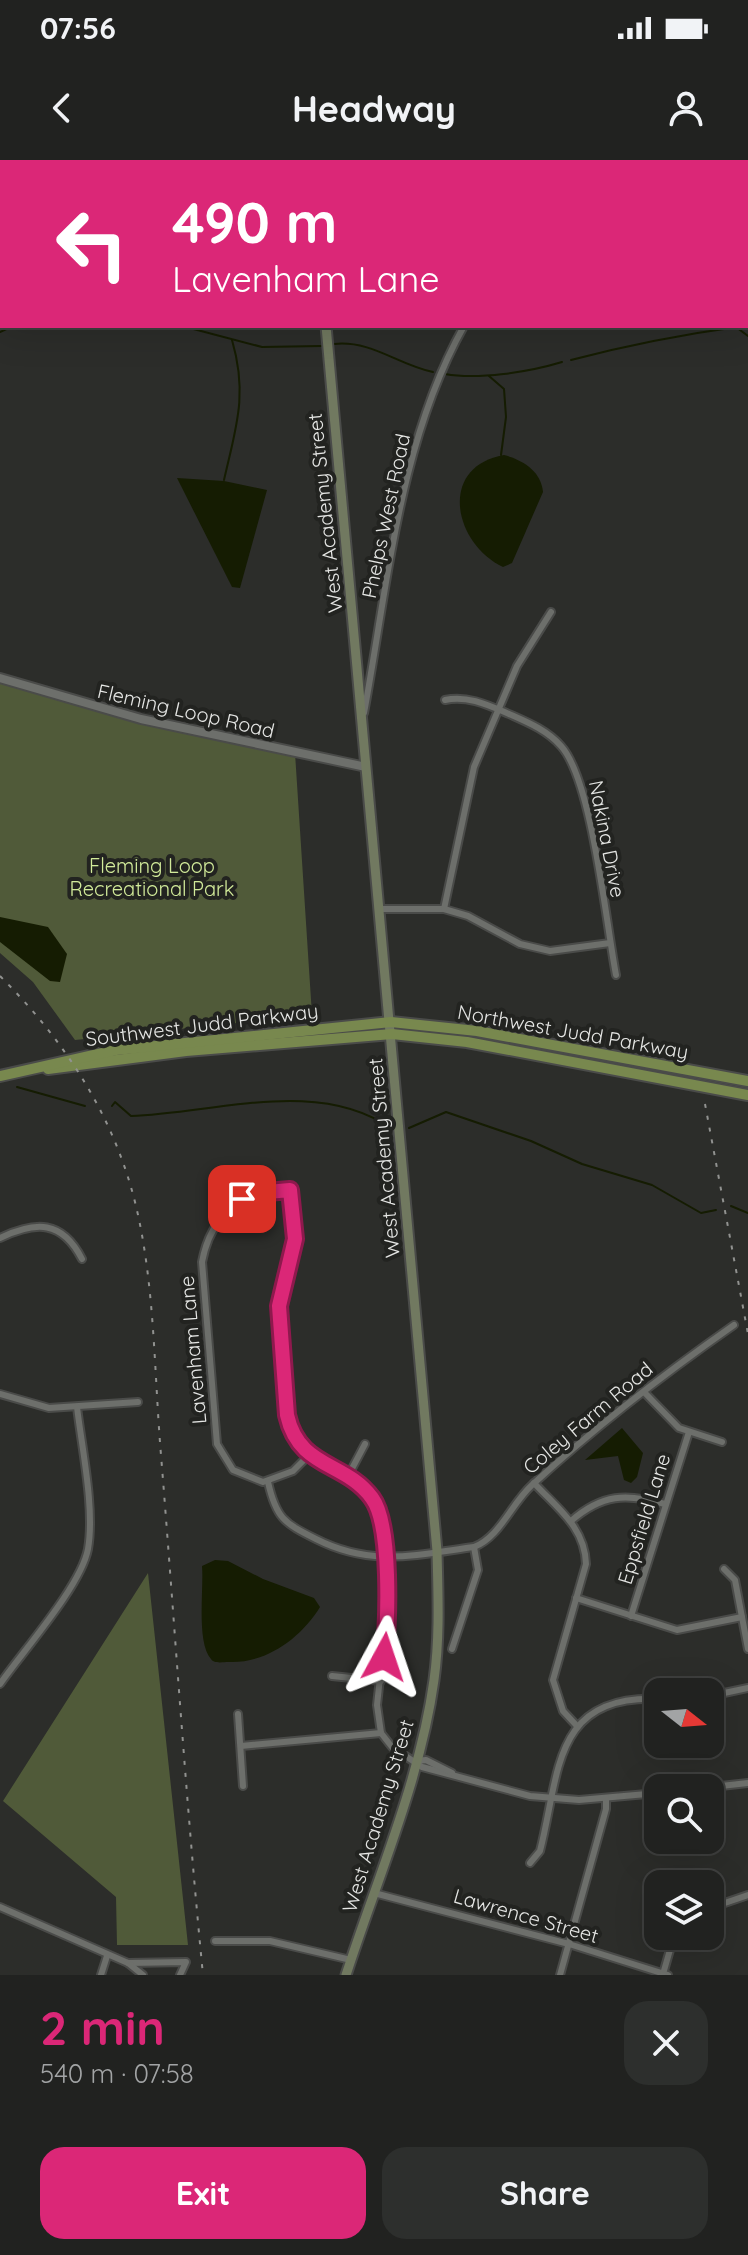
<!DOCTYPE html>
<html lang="en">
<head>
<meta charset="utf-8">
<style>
	:root { --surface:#212220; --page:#2d2f2d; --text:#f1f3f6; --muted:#a2a4a5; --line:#3e3f3e; --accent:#db2777 }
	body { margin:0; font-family:Quicksand,sans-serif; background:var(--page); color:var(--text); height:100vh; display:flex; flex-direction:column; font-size:30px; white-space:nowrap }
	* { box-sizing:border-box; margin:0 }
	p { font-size:26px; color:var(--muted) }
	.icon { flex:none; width:44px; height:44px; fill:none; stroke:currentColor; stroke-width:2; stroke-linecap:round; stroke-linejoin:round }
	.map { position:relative; height:1815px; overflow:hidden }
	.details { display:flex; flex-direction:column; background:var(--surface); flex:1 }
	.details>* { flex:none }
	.guide { position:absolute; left:0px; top:0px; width:748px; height:168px; box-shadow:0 8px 32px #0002,0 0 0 2px var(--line); background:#db2777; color:#fff; overflow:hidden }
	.needle { width:52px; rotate:107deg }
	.fabs { position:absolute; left:644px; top:1518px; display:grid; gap:16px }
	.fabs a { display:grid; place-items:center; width:80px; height:80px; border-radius:16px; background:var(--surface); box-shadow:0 8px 32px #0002,0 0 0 2px var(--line); font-size:40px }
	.pin { position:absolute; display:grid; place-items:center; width:68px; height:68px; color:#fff; margin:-34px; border-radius:16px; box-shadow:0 4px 12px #0006 }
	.me { position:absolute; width:88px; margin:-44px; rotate:5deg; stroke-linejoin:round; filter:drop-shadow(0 0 6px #0008) }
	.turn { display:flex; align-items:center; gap:28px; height:168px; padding:0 40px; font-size:36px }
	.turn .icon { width:104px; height:104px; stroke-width:2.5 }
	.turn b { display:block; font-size:56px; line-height:68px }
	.round { display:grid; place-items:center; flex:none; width:84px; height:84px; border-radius:24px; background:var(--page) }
	.summary { display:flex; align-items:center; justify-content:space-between; height:136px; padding:0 40px }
	h1 { font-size:48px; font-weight:700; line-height:60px; color:var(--accent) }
	.button { display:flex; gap:16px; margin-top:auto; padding:16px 40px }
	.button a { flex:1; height:92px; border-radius:24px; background:var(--accent); color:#fff; font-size:32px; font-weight:700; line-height:92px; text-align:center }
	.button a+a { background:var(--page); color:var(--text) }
	.status { display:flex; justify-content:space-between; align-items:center; height:56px; padding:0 40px; background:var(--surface); direction:ltr }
	.status svg { height:22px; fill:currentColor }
	header { display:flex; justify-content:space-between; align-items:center; height:104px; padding:0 40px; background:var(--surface); font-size:36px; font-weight:700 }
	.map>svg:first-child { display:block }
	.green { fill:#505a39 }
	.water { fill:#151c02 }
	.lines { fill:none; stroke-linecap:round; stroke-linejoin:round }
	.stream { stroke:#151c02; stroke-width:2 }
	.minor-casing { stroke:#4a4b49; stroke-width:10 }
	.tertiary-casing { stroke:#4a4b49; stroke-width:12 }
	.secondary-casing { stroke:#4a4b49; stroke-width:13 }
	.trunk-casing { stroke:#4a4b49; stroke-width:14 }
	.minor { stroke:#6d6f6b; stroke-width:6 }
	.tertiary { stroke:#6d6f6b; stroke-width:8 }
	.secondary { stroke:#717960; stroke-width:9 }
	.trunk { stroke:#78884e; stroke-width:10 }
	.rail { stroke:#919290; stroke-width:2; stroke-dasharray:4 8; stroke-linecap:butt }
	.route-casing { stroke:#8e194d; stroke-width:20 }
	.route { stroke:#db2777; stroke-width:14 }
	.labels { text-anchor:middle; stroke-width:8; stroke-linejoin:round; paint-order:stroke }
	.street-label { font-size:20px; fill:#e5e6e4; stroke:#222320 }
	.park-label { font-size:20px; fill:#d2eb9a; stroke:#222320 }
</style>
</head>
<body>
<div class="status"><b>07:56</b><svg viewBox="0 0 49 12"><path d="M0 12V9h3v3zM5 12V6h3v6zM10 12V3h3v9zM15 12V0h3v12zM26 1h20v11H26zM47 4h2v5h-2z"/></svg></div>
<header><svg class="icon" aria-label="back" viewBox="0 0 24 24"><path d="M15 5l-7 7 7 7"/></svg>Headway<svg class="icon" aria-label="person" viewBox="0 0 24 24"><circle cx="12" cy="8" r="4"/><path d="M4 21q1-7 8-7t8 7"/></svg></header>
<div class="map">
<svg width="748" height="1815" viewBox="0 0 748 1815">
	<rect width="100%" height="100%" fill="#2c2d2a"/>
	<g class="green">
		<path d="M 0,518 L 295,593 L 312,855 L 75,880 L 33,822 L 0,793 Z"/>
		<path d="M 510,883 L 693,917 L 695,920 L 509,886 Z"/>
		<path d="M 148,1413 L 188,1785 L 117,1785 L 116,1737 L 3,1641 Z"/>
	</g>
	<g class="water">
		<path d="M 504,295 C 523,300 541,311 543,332 L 512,403 L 503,407 C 454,384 437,307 504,295 Z"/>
		<path d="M 177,318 L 224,321 L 267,330 L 240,428 L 232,427 Z"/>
		<path d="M 0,757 L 48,767 L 67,794 L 60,822 L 50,821 L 0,782 Z"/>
		<path d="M 622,1268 L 643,1293 L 637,1317 L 631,1323 L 624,1320 L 618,1296 L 585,1300 Z"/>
		<path d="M 215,1400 L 228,1401 L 263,1419 L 314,1438 L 320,1447 C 301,1478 266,1504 228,1502 C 223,1502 214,1504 211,1499 C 196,1482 204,1429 202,1406 Z"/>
	</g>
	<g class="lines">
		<g class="stream">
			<path d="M 121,0 L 122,2"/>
			<path d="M 132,2 L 133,0"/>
			<path d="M 182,166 L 262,187 L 321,186"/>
			<path d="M 746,166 L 748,165"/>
			<path d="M 736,167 L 748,176"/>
			<path d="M 0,172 L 13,166"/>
			<path d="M 334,184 C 372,180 398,205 433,212"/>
			<path d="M 571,200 C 628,185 685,174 744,166"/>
			<path d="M 445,214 C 478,220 529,212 562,202"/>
			<path d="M 489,216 L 504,229 L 506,257 L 501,295"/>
			<path d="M 224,320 C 236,267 248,235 232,180"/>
			<path d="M 17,927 L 85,946"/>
			<path d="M 112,946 L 115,942 L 131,956 C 213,954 318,916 392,969"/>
			<path d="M 409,968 L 446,952 L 531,981 L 582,1004 L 652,1025 L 701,1053 L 716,1050"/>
			<path d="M 731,1046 L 748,1053"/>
		</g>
		<defs>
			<g id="minor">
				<path d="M 595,2 L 597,0"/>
				<path d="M 445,540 C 467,535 488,545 509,554 C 527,562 547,570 561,586 C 592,620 606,763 616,815"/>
				<path d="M 364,553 C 388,424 399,282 464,166"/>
				<path d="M 380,749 L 444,749 L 468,756 L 520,784 L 550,791 L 610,783"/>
				<path d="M 444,749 L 474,607 L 517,506 L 551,452"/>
				<path d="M 0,1078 C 36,1061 62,1060 82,1099"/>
				<path d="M 644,1232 L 679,1268 L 722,1282"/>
				<path d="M 0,1234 L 49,1248 L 138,1242"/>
				<path d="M 309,1295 L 293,1311 L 263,1322 L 233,1310 L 217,1284 L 202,1102 C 211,1054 242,1031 290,1030 L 295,1079 L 279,1146 L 287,1255 L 290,1268 L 303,1289 L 363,1329 L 379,1352 L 388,1445 L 377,1545 L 381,1573 L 392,1587 L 422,1607 L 530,1636 L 579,1640 L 658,1633"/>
				<path d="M 347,1318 L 365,1284"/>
				<path d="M 268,1322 C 276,1358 284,1363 316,1379 C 371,1407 415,1395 474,1387 C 500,1377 511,1344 532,1325 C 595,1267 664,1214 734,1165"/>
				<path d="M 534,1323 C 557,1348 585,1367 586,1404 L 553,1520 L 563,1551 L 577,1566"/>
				<path d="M 571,1361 C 602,1334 626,1333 665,1344"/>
				<path d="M 724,1409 L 735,1420 L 748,1489"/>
				<path d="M 576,1438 L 677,1470 L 742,1457"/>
				<path d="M 631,1456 L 689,1272"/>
				<path d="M 452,1489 L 478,1410 L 474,1387"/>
				<path d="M 332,1516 L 381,1521"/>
				<path d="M 0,1524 C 23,1491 81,1426 88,1389 C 95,1349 82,1289 77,1247"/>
				<path d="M 710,1536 L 748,1528"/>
				<path d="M 238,1554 L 243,1626"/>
				<path d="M 241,1586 L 381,1573"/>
				<path d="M 416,1601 L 426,1600 L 452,1613"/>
				<path d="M 703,1628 L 748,1623"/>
				<path d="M 530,1703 L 540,1691 C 560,1614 552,1535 658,1539"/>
				<path d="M 666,1719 L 670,1724"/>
				<path d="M 374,1733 L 569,1784 L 668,1815"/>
				<path d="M 0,1747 L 128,1803 L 186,1802 L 180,1815"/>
				<path d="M 710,1748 L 748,1735"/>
				<path d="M 215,1781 L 270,1781 L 351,1800"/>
				<path d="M 128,1803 L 143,1815"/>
				<path d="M 663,1814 L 674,1776"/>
				<path d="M 101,1815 L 107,1796"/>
				<path d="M 560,1815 L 606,1649 L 606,1638"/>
			</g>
			<path id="tertiary" d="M 0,518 L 141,559 L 366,607"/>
			<g id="secondary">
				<path d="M 312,0 L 312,2"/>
				<path d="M 326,166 L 437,1391 C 438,1434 440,1477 434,1520 C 420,1621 377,1719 346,1815"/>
			</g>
			<g id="trunk">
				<path d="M 48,909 L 186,891 L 392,874 L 467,882 L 748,935"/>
				<path d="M 0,916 L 116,890 L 391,862 L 477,871 L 748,921"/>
			</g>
		</defs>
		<use href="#minor" class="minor-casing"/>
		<use href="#tertiary" class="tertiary-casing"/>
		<use href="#secondary" class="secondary-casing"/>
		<use href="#trunk" class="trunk-casing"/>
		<use href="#minor" class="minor"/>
		<use href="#tertiary" class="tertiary"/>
		<use href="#secondary" class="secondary"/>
		<use href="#trunk" class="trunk"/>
		<g class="rail">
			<path d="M 0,816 C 64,880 113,954 135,1042 C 155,1123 154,1212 161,1295 C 175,1469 186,1642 203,1815"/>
			<path d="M 705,944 L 748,1174"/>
		</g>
	</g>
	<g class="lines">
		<defs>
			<path id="route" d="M 242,1039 L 256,1033 L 290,1030 L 295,1079 L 279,1146 L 287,1255 C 299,1309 345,1301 372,1338 C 392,1365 388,1463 384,1497"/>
		</defs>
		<use href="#route" class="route-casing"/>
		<use href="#route" class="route"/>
	</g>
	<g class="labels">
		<g class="street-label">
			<text transform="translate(325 353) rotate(-96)" y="7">West Academy Street</text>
			<text transform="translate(386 356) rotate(-78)" y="7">Phelps West Road</text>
			<text transform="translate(186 551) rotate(13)" y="7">Fleming Loop Road</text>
			<text transform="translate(607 679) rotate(79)" y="7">Nakina Drive</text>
			<text transform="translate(202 865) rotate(-7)" y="7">Southwest Judd Parkway</text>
			<text transform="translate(573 872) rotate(10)" y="7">Northwest Judd Parkway</text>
			<text transform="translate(384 998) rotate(-95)" y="7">West Academy Street</text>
			<text transform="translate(193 1190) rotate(-95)" y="7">Lavenham Lane</text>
			<text transform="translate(588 1258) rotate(-40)" y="7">Coley Farm Road</text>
			<text transform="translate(644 1359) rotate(-73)" y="7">Eppsfield Lane</text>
			<text transform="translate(378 1656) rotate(-73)" y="7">West Academy Street</text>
			<text transform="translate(526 1756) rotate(16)" y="7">Lawrence Street</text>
		</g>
		<g class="park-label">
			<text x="152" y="713">Fleming Loop<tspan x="152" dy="23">Recreational Park</tspan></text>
		</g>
	</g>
</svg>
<div class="fabs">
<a><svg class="needle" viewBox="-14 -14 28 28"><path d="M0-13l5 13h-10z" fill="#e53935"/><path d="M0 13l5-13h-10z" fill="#a2a4a5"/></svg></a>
<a><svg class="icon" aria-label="search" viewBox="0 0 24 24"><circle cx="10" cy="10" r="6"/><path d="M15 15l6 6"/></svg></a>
<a><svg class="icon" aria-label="layers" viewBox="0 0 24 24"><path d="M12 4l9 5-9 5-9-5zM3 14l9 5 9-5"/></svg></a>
</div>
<div class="pin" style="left:242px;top:1039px;background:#d93025"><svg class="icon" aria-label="arrive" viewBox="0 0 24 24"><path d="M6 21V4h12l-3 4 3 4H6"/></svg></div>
<svg class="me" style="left:384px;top:1497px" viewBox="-20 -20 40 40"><path d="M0-17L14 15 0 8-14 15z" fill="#db2777" stroke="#fff" stroke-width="4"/></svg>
<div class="guide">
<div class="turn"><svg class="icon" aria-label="left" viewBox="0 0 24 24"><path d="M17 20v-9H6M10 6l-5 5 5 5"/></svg><div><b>490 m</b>Lavenham Lane</div></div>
</div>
</div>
<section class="details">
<div class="summary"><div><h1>2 min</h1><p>540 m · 07:58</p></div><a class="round"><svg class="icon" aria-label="close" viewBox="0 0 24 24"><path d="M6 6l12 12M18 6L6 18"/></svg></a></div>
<div class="button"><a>Exit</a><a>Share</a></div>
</section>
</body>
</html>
